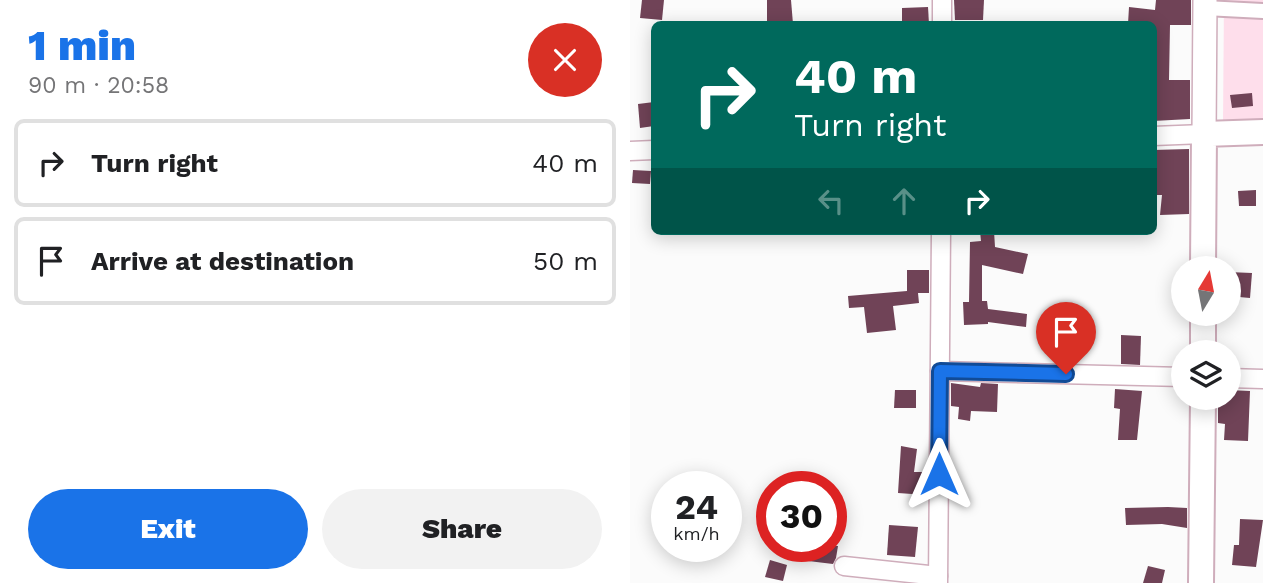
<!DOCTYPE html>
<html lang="en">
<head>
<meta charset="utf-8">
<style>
	:root { --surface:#fff; --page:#f2f2f2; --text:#202124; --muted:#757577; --line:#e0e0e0; --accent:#1a73e8 }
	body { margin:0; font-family:"Work Sans",sans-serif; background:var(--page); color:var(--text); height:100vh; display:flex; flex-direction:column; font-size:26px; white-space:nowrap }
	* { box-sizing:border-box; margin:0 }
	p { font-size:23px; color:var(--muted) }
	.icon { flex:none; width:38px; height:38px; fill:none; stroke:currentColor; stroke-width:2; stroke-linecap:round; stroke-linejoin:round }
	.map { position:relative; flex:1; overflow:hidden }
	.sheet { display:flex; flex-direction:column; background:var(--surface); width:630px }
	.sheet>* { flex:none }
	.guide { position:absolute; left:21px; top:21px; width:506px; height:214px; border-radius:10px; box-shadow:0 4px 18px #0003; background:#00695c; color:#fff; overflow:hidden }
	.needle { width:46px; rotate:10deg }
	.tools { position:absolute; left:541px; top:256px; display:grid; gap:14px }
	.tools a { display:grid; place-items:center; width:70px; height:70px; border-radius:50%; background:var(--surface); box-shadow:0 4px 18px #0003; font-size:35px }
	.speed { position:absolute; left:21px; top:471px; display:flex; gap:14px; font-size:35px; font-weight:700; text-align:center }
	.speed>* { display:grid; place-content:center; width:91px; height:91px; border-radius:50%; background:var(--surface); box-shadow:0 4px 18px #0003; line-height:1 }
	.speed small { font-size:18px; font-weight:400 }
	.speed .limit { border:10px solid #d22; background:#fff; color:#111 }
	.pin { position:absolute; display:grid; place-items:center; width:60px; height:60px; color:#fff; margin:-72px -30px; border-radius:50% 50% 50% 0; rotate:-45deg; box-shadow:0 0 7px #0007 }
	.pin .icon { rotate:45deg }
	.me { position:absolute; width:77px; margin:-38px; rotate:0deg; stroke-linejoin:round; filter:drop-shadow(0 0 5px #0008) }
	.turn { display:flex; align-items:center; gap:24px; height:147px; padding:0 28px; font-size:32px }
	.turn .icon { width:91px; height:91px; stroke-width:2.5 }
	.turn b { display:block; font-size:49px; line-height:60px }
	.lanes { display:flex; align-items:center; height:66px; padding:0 28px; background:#0003; justify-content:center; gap:35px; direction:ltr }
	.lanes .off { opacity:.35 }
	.round { display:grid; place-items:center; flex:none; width:74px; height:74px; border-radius:37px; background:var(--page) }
	.summary { display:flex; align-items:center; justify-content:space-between; height:119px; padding:0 28px }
	h1 { font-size:42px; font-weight:800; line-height:52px; color:var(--accent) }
	.primary-button { display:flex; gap:14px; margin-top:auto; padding:14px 28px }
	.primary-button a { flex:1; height:80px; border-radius:42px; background:var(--accent); color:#fff; font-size:28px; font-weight:800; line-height:80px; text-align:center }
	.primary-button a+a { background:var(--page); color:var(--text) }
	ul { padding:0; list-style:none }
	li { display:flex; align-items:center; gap:21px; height:88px; margin:0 14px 10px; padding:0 14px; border:4px solid var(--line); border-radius:10px }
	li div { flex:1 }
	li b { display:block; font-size:26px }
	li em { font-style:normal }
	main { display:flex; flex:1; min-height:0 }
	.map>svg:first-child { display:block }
	.green { fill:#fedeeb }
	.building { fill:#704357 }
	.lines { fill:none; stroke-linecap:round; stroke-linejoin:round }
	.pedestrian-casing { stroke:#cfadbb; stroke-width:18 }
	.minor-casing { stroke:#cfadbb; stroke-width:21 }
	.tertiary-casing { stroke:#cfadbb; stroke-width:26 }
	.secondary-casing { stroke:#cfadbb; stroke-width:28 }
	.pedestrian { stroke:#fff; stroke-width:14 }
	.minor { stroke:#fff; stroke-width:18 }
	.tertiary { stroke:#fff; stroke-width:23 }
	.secondary { stroke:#fff; stroke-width:24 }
	.route-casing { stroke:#114b97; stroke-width:18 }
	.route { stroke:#1a73e8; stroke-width:12 }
</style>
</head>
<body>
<main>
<section class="sheet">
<div class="summary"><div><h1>1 min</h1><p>90 m · 20:58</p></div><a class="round" style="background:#d93025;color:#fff"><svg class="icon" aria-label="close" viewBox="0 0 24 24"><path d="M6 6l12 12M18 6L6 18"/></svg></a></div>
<ul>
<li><svg class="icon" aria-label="right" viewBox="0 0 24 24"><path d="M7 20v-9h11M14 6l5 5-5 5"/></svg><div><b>Turn right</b></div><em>40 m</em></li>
<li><svg class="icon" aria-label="arrive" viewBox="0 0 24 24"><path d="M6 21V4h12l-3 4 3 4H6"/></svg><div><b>Arrive at destination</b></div><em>50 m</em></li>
</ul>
<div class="primary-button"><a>Exit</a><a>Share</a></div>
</section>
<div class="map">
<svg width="633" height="583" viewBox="0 0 633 583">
	<rect width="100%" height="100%" fill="#fbfbfb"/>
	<path class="green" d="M 594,0 L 633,0 L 633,122 L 593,123 Z"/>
	<g class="building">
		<path d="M 12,0 L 34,0 L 32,20 L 10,18 Z"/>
		<path d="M 137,0 L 161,0 L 163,24 L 137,24 Z"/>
		<path d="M 324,0 L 354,0 L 353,20 L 325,20 Z"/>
		<path d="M 526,0 L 561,0 L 561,25 L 540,25 L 539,80 L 560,80 L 560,119 L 523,121 L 523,101 L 526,100 L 523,24 L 498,24 L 499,7 L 525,10 Z"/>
		<path d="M 298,7 L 299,24 L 272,24 L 272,8 Z"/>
		<path d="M 622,93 L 623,106 L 602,108 L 600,95 Z"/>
		<path d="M 24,102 L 24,126 L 10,128 L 8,104 Z"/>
		<path d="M 559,149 L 559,214 L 530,215 L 532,195 L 523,195 L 523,150 Z"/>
		<path d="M 3,170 L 21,171 L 20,184 L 2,183 Z"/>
		<path d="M 626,190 L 626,206 L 609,206 L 608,191 Z"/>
		<path d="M 350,231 L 364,231 L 365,247 L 398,254 L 393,274 L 352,265 L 352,301 L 357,301 L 358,309 L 397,314 L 396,327 L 358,322 L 358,324 L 334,325 L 333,302 L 339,302 L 340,242 L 351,241 Z"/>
		<path d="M 277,270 L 299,270 L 299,293 L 288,293 L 289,303 L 263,306 L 266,330 L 237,333 L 234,307 L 219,308 L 218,296 L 277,291 Z"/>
		<path d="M 598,272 L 622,273 L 620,298 L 598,296 Z"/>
		<path d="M 491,335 L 511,336 L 510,365 L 491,364 Z"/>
		<path d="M 321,383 L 350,387 L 351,383 L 368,384 L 367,412 L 341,411 L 340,421 L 328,419 L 329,407 L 321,406 Z"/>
		<path d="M 485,389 L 512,391 L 507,440 L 488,440 L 490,409 L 484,408 Z"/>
		<path d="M 265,390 L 286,390 L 286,408 L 264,408 Z"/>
		<path d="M 598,390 L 620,391 L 618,441 L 594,440 L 595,424 L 588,423 L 588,397 L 598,397 Z"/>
		<path d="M 271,446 L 287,449 L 284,472 L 297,472 L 296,495 L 268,493 Z"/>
		<path d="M 538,507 L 557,508 L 557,528 L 532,524 L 496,525 L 495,508 Z"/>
		<path d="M 610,519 L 633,520 L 626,567 L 602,565 L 604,545 L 609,545 Z"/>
		<path d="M 259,525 L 288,527 L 285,557 L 257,555 Z"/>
		<path d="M 172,546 L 208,546 L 206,558 L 203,564 L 170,560 Z"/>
		<path d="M 140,560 L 157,565 L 153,581 L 135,577 Z"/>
		<path d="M 518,566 L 535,570 L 532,583 L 513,583 Z"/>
	</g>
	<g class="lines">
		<defs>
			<path id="pedestrian" d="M 575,8 L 633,11"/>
			<g id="minor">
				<path d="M 312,24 L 312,0"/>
				<path d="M 523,136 L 574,134"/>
				<path d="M 0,151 L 24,150"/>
				<path d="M 310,371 L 553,377"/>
				<path d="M 598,378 L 633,379"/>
				<path d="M 214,566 L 308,576"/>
				<path d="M 308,583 L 311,231"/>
			</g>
			<path id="tertiary" d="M 574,134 L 575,0"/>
			<g id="secondary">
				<path d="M 573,268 L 574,134 L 633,132"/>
				<path d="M 573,352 L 573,313"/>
				<path d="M 571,583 L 573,397"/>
			</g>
		</defs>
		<use href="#pedestrian" class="pedestrian-casing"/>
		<use href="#minor" class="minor-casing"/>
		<use href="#tertiary" class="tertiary-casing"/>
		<use href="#secondary" class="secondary-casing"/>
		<use href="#pedestrian" class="pedestrian"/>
		<use href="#minor" class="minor"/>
		<use href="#tertiary" class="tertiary"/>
		<use href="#secondary" class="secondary"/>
	</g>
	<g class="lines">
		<defs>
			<path id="route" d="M 309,474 L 310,371 L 436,374"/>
		</defs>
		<use href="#route" class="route-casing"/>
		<use href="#route" class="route"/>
	</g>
</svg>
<div class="tools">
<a><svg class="needle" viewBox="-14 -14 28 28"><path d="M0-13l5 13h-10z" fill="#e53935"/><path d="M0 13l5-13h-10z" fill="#757577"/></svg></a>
<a><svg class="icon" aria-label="layers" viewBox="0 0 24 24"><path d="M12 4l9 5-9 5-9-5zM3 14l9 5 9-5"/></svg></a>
</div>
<div class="speed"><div>24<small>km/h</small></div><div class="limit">30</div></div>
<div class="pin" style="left:436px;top:374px;background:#d93025"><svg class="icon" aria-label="arrive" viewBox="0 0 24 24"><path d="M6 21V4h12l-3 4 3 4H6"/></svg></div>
<svg class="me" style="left:309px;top:474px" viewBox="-20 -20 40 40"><path d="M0-17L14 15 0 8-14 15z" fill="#1a73e8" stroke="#fff" stroke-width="4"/></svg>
<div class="guide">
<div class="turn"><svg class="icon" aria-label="right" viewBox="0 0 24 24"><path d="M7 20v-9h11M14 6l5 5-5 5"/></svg><div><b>40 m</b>Turn right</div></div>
<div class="lanes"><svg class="icon off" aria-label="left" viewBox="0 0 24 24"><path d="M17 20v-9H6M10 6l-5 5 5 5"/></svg><svg class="icon off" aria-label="ahead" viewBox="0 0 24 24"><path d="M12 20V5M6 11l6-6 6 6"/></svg><svg class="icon" aria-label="right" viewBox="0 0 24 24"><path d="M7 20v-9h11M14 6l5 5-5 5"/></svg></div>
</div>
</div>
</main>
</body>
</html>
